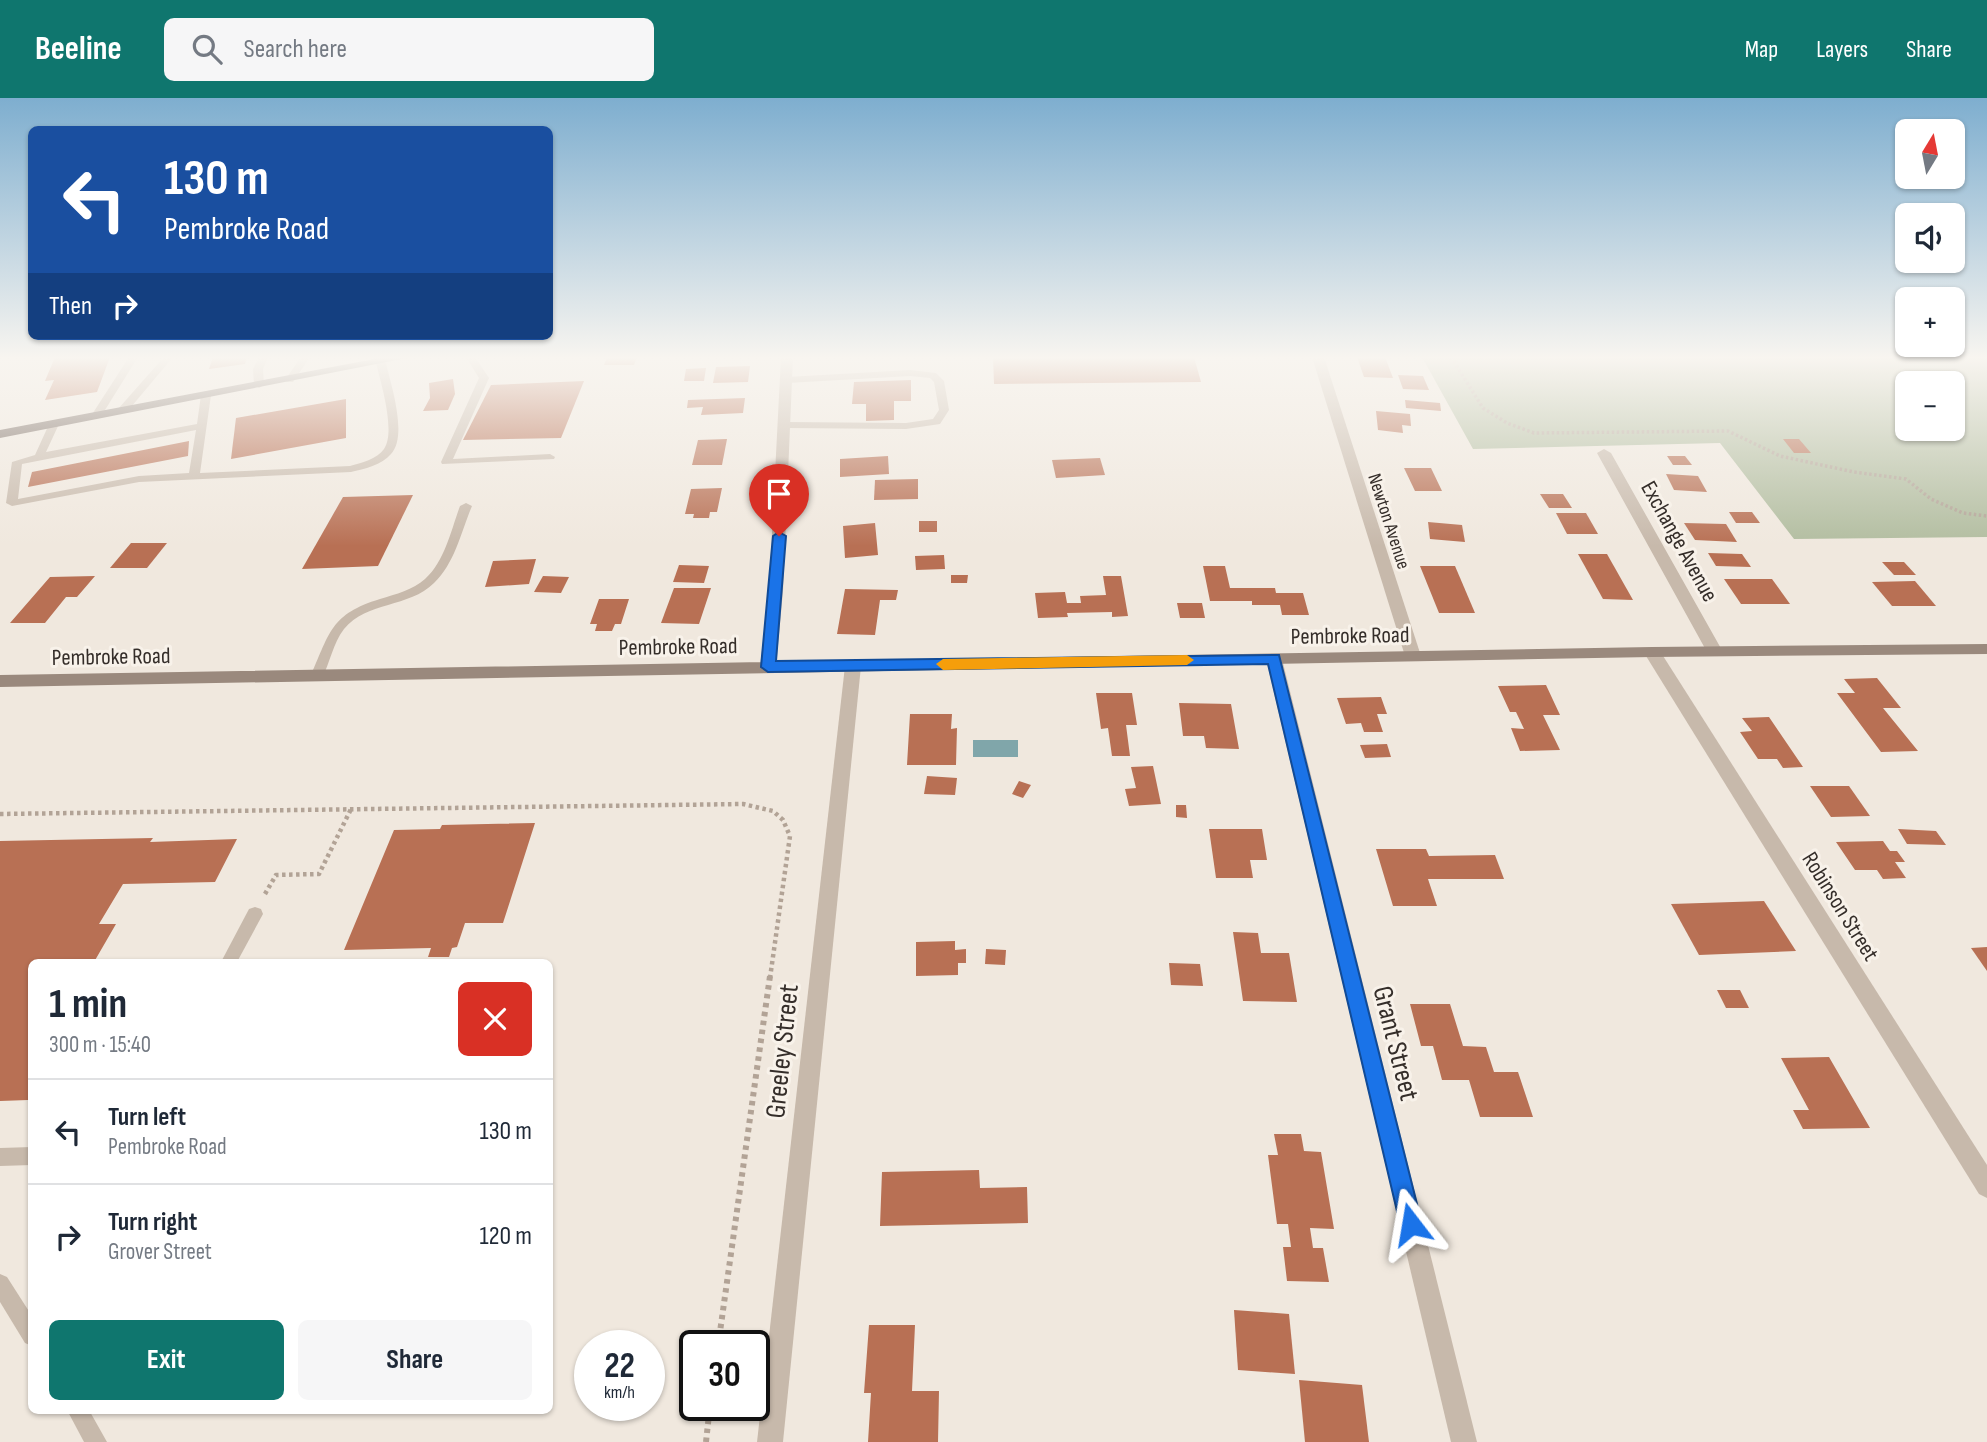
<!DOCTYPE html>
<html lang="en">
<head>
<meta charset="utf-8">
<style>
	:root { --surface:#fff; --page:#f6f6f7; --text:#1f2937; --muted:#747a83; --line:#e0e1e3; --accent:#0f766e }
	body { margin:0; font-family:"Sofia Sans Condensed",sans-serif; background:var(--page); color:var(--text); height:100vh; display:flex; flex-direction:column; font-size:26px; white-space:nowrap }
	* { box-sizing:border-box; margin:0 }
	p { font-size:23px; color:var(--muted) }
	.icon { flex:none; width:38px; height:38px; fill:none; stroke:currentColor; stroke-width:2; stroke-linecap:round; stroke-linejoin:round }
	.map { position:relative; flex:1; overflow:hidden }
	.sheet { position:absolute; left:28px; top:861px; width:525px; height:455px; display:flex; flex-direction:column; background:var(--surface); border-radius:10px; box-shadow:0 2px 5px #0004 }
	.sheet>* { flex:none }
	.banner { position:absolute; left:28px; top:28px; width:525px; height:214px; border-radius:10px; box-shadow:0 2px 5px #0004; background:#1a4fa0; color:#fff; overflow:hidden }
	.needle { width:46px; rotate:10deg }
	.buttons { position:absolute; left:1895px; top:21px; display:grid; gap:14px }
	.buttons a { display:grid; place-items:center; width:70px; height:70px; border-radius:10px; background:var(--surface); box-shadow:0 2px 5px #0004; font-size:35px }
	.speed { position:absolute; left:574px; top:1232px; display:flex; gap:14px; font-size:35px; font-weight:700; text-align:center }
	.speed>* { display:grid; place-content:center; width:91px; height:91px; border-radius:50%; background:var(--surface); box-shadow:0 2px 5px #0004; line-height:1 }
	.speed small { font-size:18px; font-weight:400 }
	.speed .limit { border:4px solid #111; border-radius:10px; background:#fff; color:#111 }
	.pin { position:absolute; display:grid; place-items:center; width:60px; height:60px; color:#fff; margin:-72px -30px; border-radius:50% 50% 50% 0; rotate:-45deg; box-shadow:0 0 7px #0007 }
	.pin .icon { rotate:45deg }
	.me { position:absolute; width:77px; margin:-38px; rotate:346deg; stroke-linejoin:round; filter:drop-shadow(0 0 5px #0008) }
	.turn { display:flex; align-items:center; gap:24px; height:147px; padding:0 21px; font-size:32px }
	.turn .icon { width:91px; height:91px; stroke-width:2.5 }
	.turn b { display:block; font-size:49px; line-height:60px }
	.then { display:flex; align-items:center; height:66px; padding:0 21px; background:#0003; gap:14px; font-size:26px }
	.round { display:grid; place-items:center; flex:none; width:74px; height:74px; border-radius:10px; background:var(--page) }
	.head { display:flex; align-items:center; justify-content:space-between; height:119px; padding:0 21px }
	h1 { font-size:42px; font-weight:700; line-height:52px }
	.action { display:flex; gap:14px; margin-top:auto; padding:14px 21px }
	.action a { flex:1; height:80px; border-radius:10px; background:var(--accent); color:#fff; font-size:28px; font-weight:700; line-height:80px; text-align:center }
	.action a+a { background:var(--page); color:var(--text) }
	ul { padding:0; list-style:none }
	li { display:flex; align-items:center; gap:21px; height:105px; padding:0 21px; border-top:2px solid var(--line) }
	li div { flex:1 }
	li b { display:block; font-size:26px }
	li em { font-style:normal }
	header { display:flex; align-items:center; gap:42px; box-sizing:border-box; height:98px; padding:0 35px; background:var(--accent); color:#fff }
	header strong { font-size:33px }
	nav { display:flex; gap:38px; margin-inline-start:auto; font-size:24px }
	.search { width:490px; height:63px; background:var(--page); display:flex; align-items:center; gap:18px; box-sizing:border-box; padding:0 24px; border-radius:10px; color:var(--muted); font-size:26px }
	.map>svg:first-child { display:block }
	.green { fill:#b2bda0; fill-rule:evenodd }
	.water { fill:#80a6aa }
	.building { fill:#b87054 }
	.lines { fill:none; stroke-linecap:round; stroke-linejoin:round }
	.path-far2 { stroke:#b2a396; stroke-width:3.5; stroke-dasharray:2.5 2.5; stroke-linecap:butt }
	.path-far1 { stroke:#b2a396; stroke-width:4.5; stroke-dasharray:3.5 3.5; stroke-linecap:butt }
	.path { stroke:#b2a396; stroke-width:6; stroke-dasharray:4.5 4.5; stroke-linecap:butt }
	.lane { fill:#c7b9ab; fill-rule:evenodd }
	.street { fill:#c7b9ab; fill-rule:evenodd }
	.secondary { fill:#9a897d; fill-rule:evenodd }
	.primary { fill:#75665d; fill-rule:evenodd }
	.route { fill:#1a73e8; stroke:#114b97; stroke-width:2 }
	.slow { fill:#f59e0b }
	.labels { text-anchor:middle; stroke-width:6; stroke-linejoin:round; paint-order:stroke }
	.far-street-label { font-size:19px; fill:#352e2a; stroke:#f8f2ea }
	.street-label { font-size:23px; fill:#352e2a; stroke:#f8f2ea }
	.near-street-label { font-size:28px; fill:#352e2a; stroke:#f8f2ea }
</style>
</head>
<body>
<header>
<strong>Beeline</strong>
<div class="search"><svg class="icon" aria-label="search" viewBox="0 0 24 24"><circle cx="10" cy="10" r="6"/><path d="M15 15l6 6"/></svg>Search here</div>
<nav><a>Map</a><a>Layers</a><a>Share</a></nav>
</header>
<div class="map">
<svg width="1987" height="1344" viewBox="0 0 1987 1344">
	<rect width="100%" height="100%" fill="#f0e8de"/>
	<path class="green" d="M 1422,259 L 1987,259 L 1987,439 L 1794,441 L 1720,345 L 1473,351 ZM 1908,285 L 1953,285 L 1953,331 L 1908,331 Z"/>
	<rect class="water" x="973" y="642" width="45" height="17"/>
	<g class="building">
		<path d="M 55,259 L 110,259 L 97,294 L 45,302 L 54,282 L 45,283 Z"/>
		<path d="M 213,259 L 247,259 L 245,266 L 209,271 Z"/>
		<path d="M 607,259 L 637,259 L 634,267 L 604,267 Z"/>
		<path d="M 993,259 L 1194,259 L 1201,284 L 994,286 Z"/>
		<path d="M 1357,259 L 1385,259 L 1393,280 L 1364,279 Z"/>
		<path d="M 750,268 L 748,284 L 713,285 L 716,269 Z"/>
		<path d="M 706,270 L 704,283 L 684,283 L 686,271 Z"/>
		<path d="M 1398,277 L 1423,278 L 1429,292 L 1403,291 Z"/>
		<path d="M 453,281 L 455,296 L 448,312 L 423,313 L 430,300 L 429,285 Z"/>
		<path d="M 911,282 L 911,303 L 894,303 L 894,322 L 866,323 L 866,306 L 852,306 L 854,284 Z"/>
		<path d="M 584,283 L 561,340 L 463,342 L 491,287 Z"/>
		<path d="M 745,300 L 743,315 L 701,317 L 703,309 L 687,310 L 688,302 Z"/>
		<path d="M 346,301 L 346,340 L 231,361 L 236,320 Z"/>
		<path d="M 1405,302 L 1440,305 L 1441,313 L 1406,310 Z"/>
		<path d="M 1376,313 L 1410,316 L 1411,328 L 1402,327 L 1403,335 L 1378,332 Z"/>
		<path d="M 727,341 L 722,367 L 692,367 L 698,342 Z"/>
		<path d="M 1783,341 L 1799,341 L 1811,355 L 1794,355 Z"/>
		<path d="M 189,343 L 188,358 L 28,389 L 32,374 Z"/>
		<path d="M 888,358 L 889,376 L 840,379 L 840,361 Z"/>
		<path d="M 1667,358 L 1685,358 L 1692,367 L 1673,367 Z"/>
		<path d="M 1100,360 L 1105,377 L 1056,380 L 1052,362 Z"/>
		<path d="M 1404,370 L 1431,370 L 1442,393 L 1415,393 Z"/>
		<path d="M 1666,376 L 1698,378 L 1707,394 L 1674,392 Z"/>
		<path d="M 918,381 L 918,401 L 874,402 L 875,382 Z"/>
		<path d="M 722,390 L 717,414 L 710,414 L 709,420 L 693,420 L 694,416 L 685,416 L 691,391 Z"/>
		<path d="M 1540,396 L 1563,396 L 1572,410 L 1549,410 Z"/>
		<path d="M 413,397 L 378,468 L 302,471 L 343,399 Z"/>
		<path d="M 1729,414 L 1752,414 L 1760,425 L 1736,425 Z"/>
		<path d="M 1556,415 L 1586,415 L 1598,436 L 1567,436 Z"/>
		<rect x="919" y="423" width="18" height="11"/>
		<path d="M 1428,424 L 1462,427 L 1465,444 L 1430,441 Z"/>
		<path d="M 875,425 L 878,457 L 845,460 L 843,428 Z"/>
		<path d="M 1684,425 L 1726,426 L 1737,444 L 1695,442 Z"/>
		<path d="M 131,445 L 167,445 L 147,470 L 110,470 Z"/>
		<path d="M 1708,455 L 1742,456 L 1751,469 L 1716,468 Z"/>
		<path d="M 1578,456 L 1607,456 L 1633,502 L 1603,501 Z"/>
		<path d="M 944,457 L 945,471 L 916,472 L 915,458 Z"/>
		<path d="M 536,461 L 529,486 L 485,489 L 493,463 Z"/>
		<path d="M 1882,464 L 1904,464 L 1916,477 L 1894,477 Z"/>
		<path d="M 679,467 L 709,468 L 704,485 L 673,484 Z"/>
		<path d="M 1203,468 L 1225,468 L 1230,490 L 1275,490 L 1276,495 L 1303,495 L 1309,517 L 1282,517 L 1280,507 L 1252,507 L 1252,503 L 1210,503 Z"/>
		<path d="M 1420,468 L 1455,468 L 1475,515 L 1439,515 Z"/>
		<path d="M 951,477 L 968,477 L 967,485 L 951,485 Z"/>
		<path d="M 95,478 L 77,499 L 66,499 L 45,525 L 10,525 L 50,479 Z"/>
		<path d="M 543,478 L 569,479 L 561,495 L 534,494 Z"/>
		<path d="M 1103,478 L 1121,478 L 1128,518 L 1112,519 L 1112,514 L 1067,515 L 1068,519 L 1038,520 L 1035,495 L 1065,494 L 1067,505 L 1081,505 L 1080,498 L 1106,497 Z"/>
		<path d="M 1724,481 L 1772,481 L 1790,506 L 1741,506 Z"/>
		<path d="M 1915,483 L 1936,508 L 1892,508 L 1872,484 Z"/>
		<path d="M 674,490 L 711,490 L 699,526 L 661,525 Z"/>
		<path d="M 845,491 L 898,492 L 896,502 L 880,502 L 875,537 L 837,536 Z"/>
		<path d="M 599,501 L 629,501 L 621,526 L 615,526 L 612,533 L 595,533 L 597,526 L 590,526 Z"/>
		<path d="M 1177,505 L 1202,505 L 1205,520 L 1180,520 Z"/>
		<path d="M 1877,580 L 1901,610 L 1883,610 L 1918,653 L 1881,654 L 1837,595 L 1855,595 L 1844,581 Z"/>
		<path d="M 1546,587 L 1560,617 L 1543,617 L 1560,652 L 1520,653 L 1511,630 L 1524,631 L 1516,614 L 1510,614 L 1498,588 Z"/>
		<path d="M 1096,595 L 1132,595 L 1137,627 L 1126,627 L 1130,658 L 1112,658 L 1108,630 L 1101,631 Z"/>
		<path d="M 1381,599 L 1387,616 L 1377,616 L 1383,634 L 1364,634 L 1361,625 L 1346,626 L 1337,600 Z"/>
		<path d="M 1179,605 L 1231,606 L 1239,651 L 1206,650 L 1204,638 L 1183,638 Z"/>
		<path d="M 910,616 L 952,616 L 951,631 L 957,630 L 956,667 L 907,667 Z"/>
		<path d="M 1769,619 L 1803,669 L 1783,670 L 1777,661 L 1758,661 L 1740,634 L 1752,633 L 1742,620 Z"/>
		<path d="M 1387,646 L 1391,659 L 1365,660 L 1360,647 Z"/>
		<path d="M 1153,668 L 1161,706 L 1129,708 L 1125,691 L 1136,690 L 1131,669 Z"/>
		<path d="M 927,678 L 957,680 L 955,697 L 924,696 Z"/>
		<path d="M 1019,683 L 1031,687 L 1023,700 L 1012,696 Z"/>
		<path d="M 1810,688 L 1849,688 L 1870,718 L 1831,719 Z"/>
		<path d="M 1176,707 L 1186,707 L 1187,720 L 1176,719 Z"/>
		<path d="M 535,725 L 503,825 L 465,825 L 457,849 L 452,850 L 449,859 L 428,859 L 431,850 L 344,852 L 394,732 L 440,731 L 442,727 Z"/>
		<path d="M 1209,731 L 1262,731 L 1267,762 L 1250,762 L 1253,780 L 1216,780 Z"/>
		<path d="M 1898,731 L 1936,733 L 1946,747 L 1907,746 Z"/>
		<path d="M 153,740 L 150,744 L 237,741 L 215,784 L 123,786 L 99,826 L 116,826 L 94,864 L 32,864 L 32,996 L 28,1002 L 0,1003 L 0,743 Z"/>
		<path d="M 1883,743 L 1890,753 L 1897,753 L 1905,764 L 1895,764 L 1906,780 L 1883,781 L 1877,772 L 1855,772 L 1836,744 Z"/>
		<path d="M 1376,751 L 1426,751 L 1429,758 L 1495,757 L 1504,781 L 1428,781 L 1437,808 L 1393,808 Z"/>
		<path d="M 1764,803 L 1796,853 L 1699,857 L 1671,806 Z"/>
		<path d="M 1233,834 L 1258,835 L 1261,855 L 1289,855 L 1297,904 L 1243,903 Z"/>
		<path d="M 955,843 L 955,852 L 966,851 L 966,865 L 958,865 L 958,877 L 916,878 L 916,844 Z"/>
		<path d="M 1987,849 L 1987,873 L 1971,850 Z"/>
		<path d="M 986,851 L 1006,852 L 1005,867 L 985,866 Z"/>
		<path d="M 1169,865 L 1200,866 L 1203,888 L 1171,887 Z"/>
		<path d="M 1717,892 L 1740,892 L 1749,910 L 1726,910 Z"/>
		<path d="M 1410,906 L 1450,906 L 1463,948 L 1486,949 L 1494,974 L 1518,974 L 1533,1019 L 1480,1019 L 1469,982 L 1442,982 L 1433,948 L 1421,948 Z"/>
		<path d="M 1829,959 L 1870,1030 L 1803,1031 L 1793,1012 L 1809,1012 L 1781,960 Z"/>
		<path d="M 1274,1036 L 1301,1036 L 1304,1053 L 1321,1054 L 1334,1131 L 1310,1130 L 1313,1150 L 1323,1150 L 1329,1184 L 1287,1183 L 1283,1149 L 1291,1149 L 1288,1126 L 1277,1126 L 1268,1057 L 1278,1057 Z"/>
		<path d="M 979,1072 L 980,1090 L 1027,1089 L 1028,1125 L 880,1128 L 882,1074 Z"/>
		<path d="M 1234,1212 L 1289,1216 L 1295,1276 L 1238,1272 Z"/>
		<path d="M 869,1227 L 915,1227 L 912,1293 L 939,1293 L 938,1344 L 868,1344 L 871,1295 L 864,1295 Z"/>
		<path d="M 1299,1282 L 1362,1287 L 1369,1344 L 1305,1344 Z"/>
	</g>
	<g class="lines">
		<path class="path-far2" d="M 1451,259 L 1483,310 L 1507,325 L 1534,335 L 1728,333 L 1780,358 L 1854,374 L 1906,381 L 1931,401 L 1963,415 L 1987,418"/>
		<g class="path-far1">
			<path d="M 0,716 L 743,706 L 773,713 L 783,722 L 790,738 L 770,880"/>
			<path d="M 265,796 L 276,777 L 319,776 L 351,711"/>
		</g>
		<g class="path">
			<path d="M 718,1248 L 770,878"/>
			<path d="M 706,1344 L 710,1307"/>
		</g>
		<g class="lane">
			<path d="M 129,259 L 138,259 L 100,320 L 92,320 L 91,318 Z"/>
			<path d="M 164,259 L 173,259 L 126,315 L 118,315 L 118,311 Z"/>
			<path d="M 259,259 L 268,259 L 263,271 L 264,287 L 259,290 L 254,287 L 253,271 Z"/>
			<path d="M 301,259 L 310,259 L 293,284 L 287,284 L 285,282 Z"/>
			<path d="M 466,259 L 475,259 L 489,280 L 453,361 L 550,356 L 555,359 L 554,361 L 442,366 L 441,364 L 479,280 Z"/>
			<path d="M 381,262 L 386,265 C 391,287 408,338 391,356 C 382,367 364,371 351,374 L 139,384 L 12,408 L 6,405 L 12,364 L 35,357 L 50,324 L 59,326 L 46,354 L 197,326 L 201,297 L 206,294 L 211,297 L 200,375 L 350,368 C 361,365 377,361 384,351 C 396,334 381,285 376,265 ZM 196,332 L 189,375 L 139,378 L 18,401 L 22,366 Z"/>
			<path d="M 910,272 L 936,275 L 944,283 L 949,312 L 940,326 L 906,331 L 786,330 L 781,327 L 786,324 L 906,325 L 933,321 L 939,312 L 934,284 L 930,280 L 910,278 L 787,285 L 782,282 L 787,279 Z"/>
			<path d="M 466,405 L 472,408 C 461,434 455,465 434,485 C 409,510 367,503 344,531 C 333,545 330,565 322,580 L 312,580 L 311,577 C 330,534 331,516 380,501 C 396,496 413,492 425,481 C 445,463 451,432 460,408 Z"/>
			<path d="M 255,809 L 261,811 L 263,816 L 237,864 L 221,864 L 249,811 Z"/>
			<path d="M 32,1049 L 32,1067 L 0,1068 L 0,1050 Z"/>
			<path d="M 0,1176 L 7,1179 L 32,1218 L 32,1248 L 25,1245 L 0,1204 Z"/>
			<path d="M 67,1312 L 89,1312 L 107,1344 L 84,1344 Z"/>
		</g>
		<g class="street">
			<path d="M 781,259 L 793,259 L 783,493 L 776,569 L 768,575 L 760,569 L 769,493 Z"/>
			<path d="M 1312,259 L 1324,259 L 1421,558 L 1419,562 L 1413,563 L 1405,558 Z"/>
			<path d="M 1604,351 L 1611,355 L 1723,554 L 1721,558 L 1709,558 L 1707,554 L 1597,355 Z"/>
			<path d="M 1652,549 L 1658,550 L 1987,1067 L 1987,1100 L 1979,1096 L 1646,558 L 1644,554 Z"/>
			<path d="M 1274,556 L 1282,561 L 1477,1344 L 1451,1344 L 1266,561 Z"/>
			<path d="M 853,562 L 861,568 L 783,1344 L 757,1344 L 845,568 Z"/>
		</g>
		<path class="secondary" d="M 1987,546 L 1987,556 L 1652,559 L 0,589 L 0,577 L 1652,549 Z"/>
		<path class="primary" d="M 385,259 L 412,259 L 0,340 L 0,332 Z"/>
	</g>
	<linearGradient id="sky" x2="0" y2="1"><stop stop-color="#7eaecf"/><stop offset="0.58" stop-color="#f8f5f0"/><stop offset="1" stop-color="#f8f5f0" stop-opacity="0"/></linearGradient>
	<rect width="1987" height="448" fill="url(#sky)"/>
	<path class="route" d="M 779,434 L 786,438 L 776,563 L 1279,557 L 1422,1126 L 1418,1134 L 1411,1137 L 1403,1134 L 1400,1126 L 1268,566 L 768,574 L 761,569 L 773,438 Z"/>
	<path class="slow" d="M 1187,557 L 1194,562 L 1187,567 L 943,572 L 936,566 L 943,561 Z"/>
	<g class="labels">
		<g class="far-street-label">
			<text transform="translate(1390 423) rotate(72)" y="7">Newton Avenue</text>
		</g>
		<g class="street-label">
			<text transform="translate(1680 443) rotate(61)" y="8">Exchange Avenue</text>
			<text transform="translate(1350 537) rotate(-1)" y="8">Pembroke Road</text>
			<text transform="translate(678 548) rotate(-1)" y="8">Pembroke Road</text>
			<text transform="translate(111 558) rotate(-1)" y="8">Pembroke Road</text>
			<text transform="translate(1841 808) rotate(58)" y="8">Robinson Street</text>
		</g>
		<g class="near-street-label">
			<text transform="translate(1397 945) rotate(76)" y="10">Grant Street</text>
			<text transform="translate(781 953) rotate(-84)" y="10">Greeley Street</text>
		</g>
	</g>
</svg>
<div class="buttons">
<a><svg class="needle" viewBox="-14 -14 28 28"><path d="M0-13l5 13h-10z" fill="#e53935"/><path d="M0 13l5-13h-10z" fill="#747a83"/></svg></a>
<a><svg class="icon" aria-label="sound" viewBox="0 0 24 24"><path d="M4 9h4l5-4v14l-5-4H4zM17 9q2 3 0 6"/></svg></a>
<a>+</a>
<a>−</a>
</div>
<div class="speed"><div>22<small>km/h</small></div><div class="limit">30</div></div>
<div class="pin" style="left:779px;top:438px;background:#d93025"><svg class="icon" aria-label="arrive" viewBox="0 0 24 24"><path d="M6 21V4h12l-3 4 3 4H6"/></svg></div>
<svg class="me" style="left:1411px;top:1126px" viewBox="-20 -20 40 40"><path d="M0-17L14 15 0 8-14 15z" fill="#1a73e8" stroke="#fff" stroke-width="4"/></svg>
<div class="banner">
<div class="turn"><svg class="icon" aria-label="left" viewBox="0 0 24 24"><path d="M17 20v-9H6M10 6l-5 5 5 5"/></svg><div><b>130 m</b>Pembroke Road</div></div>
<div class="then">Then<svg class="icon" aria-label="right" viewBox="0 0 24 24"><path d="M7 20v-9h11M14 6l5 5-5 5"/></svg></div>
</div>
<section class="sheet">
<div class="head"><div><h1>1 min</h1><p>300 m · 15:40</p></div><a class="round" style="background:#d93025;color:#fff"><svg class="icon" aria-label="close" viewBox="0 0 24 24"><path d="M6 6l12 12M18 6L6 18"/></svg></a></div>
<ul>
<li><svg class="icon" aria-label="left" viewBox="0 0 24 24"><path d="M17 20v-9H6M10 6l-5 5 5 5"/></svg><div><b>Turn left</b><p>Pembroke Road</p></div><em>130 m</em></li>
<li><svg class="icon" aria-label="right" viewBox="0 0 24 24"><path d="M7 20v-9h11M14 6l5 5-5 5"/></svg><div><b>Turn right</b><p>Grover Street</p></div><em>120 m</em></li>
</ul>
<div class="action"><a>Exit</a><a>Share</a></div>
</section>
</div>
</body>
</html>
